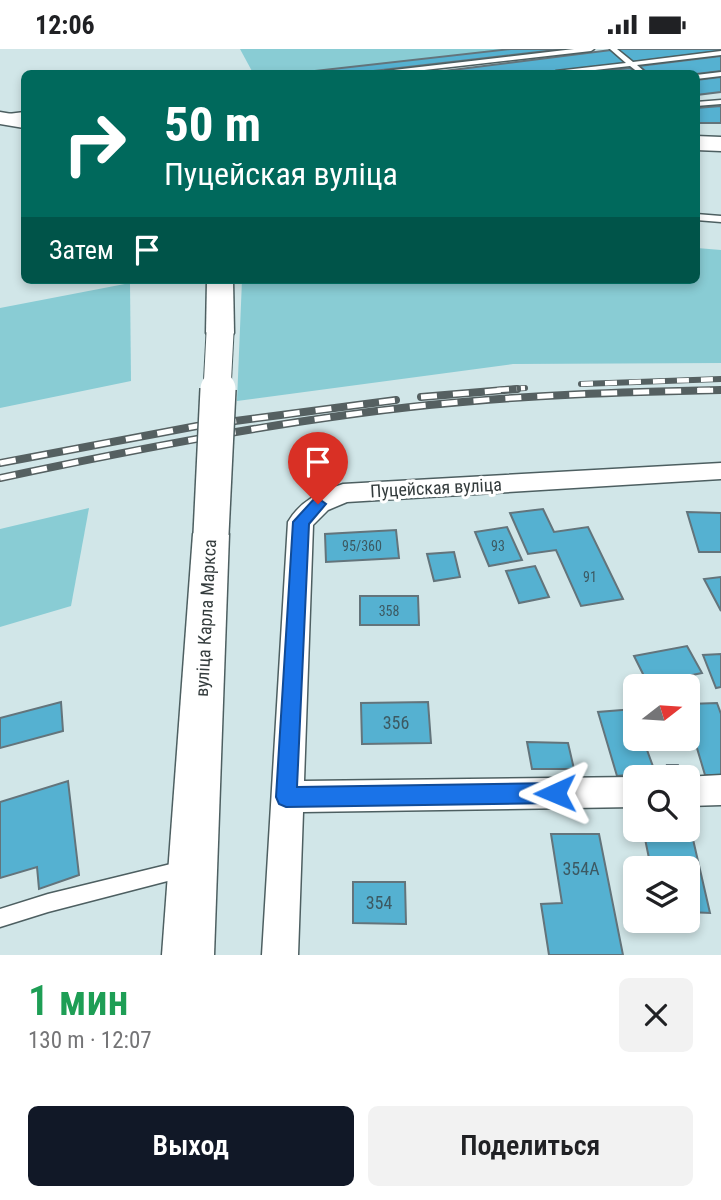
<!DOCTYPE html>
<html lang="ru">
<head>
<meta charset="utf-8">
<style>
	:root { --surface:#fff; --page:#f2f2f2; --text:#202124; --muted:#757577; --accent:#111827 }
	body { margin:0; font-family:"Roboto Condensed",sans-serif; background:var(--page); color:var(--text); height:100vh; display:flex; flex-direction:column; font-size:26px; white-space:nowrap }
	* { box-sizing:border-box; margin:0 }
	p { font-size:23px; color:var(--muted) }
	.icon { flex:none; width:38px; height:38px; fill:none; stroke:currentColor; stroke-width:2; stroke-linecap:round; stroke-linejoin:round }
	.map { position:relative; height:906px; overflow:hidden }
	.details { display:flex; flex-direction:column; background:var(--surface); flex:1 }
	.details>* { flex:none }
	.guide { position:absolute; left:21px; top:21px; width:679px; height:214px; border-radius:10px; box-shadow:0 4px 10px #0003; background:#00695c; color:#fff; overflow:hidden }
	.needle { width:46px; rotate:73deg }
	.controls { position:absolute; left:623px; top:625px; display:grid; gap:14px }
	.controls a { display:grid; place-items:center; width:77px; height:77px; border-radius:10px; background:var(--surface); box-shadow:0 4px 10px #0003; font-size:35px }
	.pin { position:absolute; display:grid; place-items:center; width:60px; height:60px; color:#fff; margin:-72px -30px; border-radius:50% 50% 50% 0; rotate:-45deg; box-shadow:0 0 7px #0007 }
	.pin .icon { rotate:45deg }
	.me { position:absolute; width:77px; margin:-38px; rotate:269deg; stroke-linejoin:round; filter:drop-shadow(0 0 5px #0008) }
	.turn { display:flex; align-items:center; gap:24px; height:147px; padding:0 28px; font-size:32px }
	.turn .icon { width:91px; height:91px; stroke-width:2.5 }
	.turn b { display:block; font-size:49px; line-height:60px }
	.then { display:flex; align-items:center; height:66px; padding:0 28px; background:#0003; gap:14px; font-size:26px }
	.round { display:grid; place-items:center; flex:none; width:74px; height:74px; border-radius:10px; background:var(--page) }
	.head { display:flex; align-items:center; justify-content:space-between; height:119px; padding:0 28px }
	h1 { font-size:42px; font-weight:600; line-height:52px; color:#1e9e55 }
	.button { display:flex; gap:14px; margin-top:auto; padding:14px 28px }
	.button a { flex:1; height:80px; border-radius:10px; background:var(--accent); color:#fff; font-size:28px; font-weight:600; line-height:80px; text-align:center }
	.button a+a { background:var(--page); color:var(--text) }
	.status { display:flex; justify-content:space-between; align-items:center; height:49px; padding:0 35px; background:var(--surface); direction:ltr }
	.status svg { height:19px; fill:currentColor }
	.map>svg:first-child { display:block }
	.green { fill:#89ccd4 }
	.building { fill:#55b1d1; stroke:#63747b; stroke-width:2 }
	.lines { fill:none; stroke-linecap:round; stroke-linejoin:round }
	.lane-casing { stroke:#4d5f61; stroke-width:3 }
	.street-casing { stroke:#4d5f61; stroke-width:3 }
	.secondary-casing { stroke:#4d5f61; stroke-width:3 }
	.lane { fill:#fff; fill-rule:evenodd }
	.street { fill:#fff; fill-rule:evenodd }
	.secondary { fill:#fff; fill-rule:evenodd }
	.rail-far1-casing { stroke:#556061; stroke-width:6 }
	.rail-casing { stroke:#556061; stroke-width:8 }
	.rail-far1 { stroke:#fff; stroke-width:4.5; stroke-dasharray:12; stroke-linecap:butt }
	.rail { stroke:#fff; stroke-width:5; stroke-dasharray:16; stroke-linecap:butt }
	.secondary-bridge-far1-casing { stroke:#4d5f61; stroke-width:29; stroke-linecap:butt }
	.secondary-bridge-casing { stroke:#4d5f61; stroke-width:38; stroke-linecap:butt }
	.secondary-bridge-far1 { stroke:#fff; stroke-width:27 }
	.secondary-bridge { stroke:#fff; stroke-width:35 }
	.route { fill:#1a73e8; stroke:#114b97; stroke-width:2 }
	.labels { text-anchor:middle; stroke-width:6; stroke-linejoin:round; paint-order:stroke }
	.number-label { font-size:14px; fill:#3c5962 }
	.street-label { font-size:18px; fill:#343c3d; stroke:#fff }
	.near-number-label { font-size:18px; fill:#3c5962 }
</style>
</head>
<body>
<div class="status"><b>12:06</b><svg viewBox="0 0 49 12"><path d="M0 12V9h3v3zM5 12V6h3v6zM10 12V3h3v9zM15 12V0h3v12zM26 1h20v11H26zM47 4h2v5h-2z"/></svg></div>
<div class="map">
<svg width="721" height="906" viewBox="0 0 721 906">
	<rect width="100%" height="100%" fill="#d1e6e8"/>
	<g class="green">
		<path d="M 240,0 L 511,0 L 297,24 L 253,24 Z"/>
		<path d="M 697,199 L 721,201 L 721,314 L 513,315 L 237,352 L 242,231 L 696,231 Z"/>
		<path d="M 130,234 L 131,332 L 0,359 L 0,259 Z"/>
		<path d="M 89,459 L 71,557 L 0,578 L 0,480 Z"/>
	</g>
	<g class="building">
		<path d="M 511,0 L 564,0 L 356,24 L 297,24 Z"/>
		<path d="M 617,0 L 721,0 L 721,2 L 633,13 Z"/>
		<path d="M 611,1 L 626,14 L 542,24 L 428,24 Z"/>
		<path d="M 721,7 L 721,22 L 696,25 L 648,24 L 639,17 Z"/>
		<path d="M 630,19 L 637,24 L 582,24 Z"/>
		<path d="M 721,28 L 721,43 L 696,46 L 696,31 Z"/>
		<path d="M 721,57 L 721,74 L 696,74 L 696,59 Z"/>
		<path d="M 543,460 L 554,483 L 588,478 L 623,550 L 581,557 L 556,501 L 528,505 L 510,464 Z"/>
		<path d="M 687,463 L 721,464 L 721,503 L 699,503 Z"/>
		<path d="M 507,478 L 522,511 L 489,517 L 475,483 Z"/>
		<path d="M 396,481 L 399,509 L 326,513 L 325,485 Z"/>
		<path d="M 454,503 L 460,528 L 434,532 L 427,505 Z"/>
		<path d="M 535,517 L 549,548 L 519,554 L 506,522 Z"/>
		<path d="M 721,528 L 721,562 L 704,530 Z"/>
		<path d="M 360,547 L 418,547 L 419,576 L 360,576 Z"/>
		<path d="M 687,597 L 702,624 L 648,635 L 634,607 Z"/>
		<path d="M 721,605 L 721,638 L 716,639 L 703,606 Z"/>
		<path d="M 61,653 L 63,682 L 0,699 L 0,669 Z"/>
		<path d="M 428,653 L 431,694 L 362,695 L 361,654 Z"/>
		<path d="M 717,654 L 721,665 L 721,726 L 705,726 L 688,669 L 688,655 Z"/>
		<path d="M 634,660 L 635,690 L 643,690 L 655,723 L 617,727 L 598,663 Z"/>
		<path d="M 527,693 L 568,694 L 574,720 L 532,720 Z"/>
		<path d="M 667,716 L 678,716 L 683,728 L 670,728 Z"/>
		<path d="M 68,732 L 79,826 L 39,840 L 37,818 L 0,829 L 0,753 Z"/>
		<path d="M 551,785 L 599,785 L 623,906 L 549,906 L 541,855 L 562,854 Z"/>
		<path d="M 644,785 L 692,786 L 710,864 L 688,863 L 688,819 L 651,819 Z"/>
		<path d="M 353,833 L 405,833 L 406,875 L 353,874 Z"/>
	</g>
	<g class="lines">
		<defs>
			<g id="lane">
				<path d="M 574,0 L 594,0 L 591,2 L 398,24 L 382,24 L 385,22 Z"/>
				<path d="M 610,0 L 617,0 L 633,13 L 721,2 L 721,6 L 637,16 L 646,24 L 639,24 L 630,17 L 569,24 L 553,24 L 556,22 L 626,14 Z"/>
				<path d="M 721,23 L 721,27 L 696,30 L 696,26 Z"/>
				<path d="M 721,51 L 721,55 L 696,57 L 696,53 Z"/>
				<path d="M 24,63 L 24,67 L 0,70 L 0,66 Z"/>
				<path d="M 696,165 L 721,167 L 721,173 L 696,171 Z"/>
				<path d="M 183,812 L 189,814 L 191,820 L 189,826 L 183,828 L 48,863 L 0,878 L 0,860 L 48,845 Z"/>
			</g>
			<g id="street">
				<path d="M 721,414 L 721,430 L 347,453 L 328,461 L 313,476 L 304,732 L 635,728 L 635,758 L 303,763 L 298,906 L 262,906 L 288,473 C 300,452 321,442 343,435 Z"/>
				<path d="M 721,726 L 721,756 L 688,757 L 688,728 L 685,728 Z"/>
			</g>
			<g id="secondary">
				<path d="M 0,63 L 24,67 L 24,79 L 0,75 Z"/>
				<path d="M 696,87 L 721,88 L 721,102 L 696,101 Z"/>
				<path d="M 207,231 L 233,231 L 234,284 L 230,290 L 220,293 L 210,290 L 206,284 Z"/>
				<path d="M 211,471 L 224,475 L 229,485 L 214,906 L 162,906 L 193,485 L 198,475 Z"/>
			</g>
		</defs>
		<use href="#lane" class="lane-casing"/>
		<use href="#street" class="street-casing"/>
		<use href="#secondary" class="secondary-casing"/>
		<use href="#lane" class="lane"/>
		<use href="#street" class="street"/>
		<use href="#secondary" class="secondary"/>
		<defs>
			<g id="rail-far1">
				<path d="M 581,335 L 721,330"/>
				<path d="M 497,341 L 525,339"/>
				<path d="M 698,341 L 721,341"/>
			</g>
			<g id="rail">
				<path d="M 421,348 L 517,340"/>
				<path d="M 0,414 L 197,377 L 396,351"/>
				<path d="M 0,429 C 142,399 285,371 429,356 C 526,346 623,343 721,341"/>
			</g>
		</defs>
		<use href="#rail-far1" class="rail-far1-casing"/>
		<use href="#rail" class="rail-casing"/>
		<use href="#rail-far1" class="rail-far1"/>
		<use href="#rail" class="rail"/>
		<defs>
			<path id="secondary-bridge-far1" d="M 217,341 L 220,284"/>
			<path id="secondary-bridge" d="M 211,485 L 218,340"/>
		</defs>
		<use href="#secondary-bridge-far1" class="secondary-bridge-far1-casing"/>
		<use href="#secondary-bridge" class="secondary-bridge-casing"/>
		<use href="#secondary-bridge-far1" class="secondary-bridge-far1"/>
		<use href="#secondary-bridge" class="secondary-bridge"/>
	</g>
	<path class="route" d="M 318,449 L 326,455 L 309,475 L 297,738 L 555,734 L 562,737 L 565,744 L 562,751 L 555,754 L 286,758 L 279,755 L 276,748 L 293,473 L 313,451 Z"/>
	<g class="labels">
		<g class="number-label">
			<text x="362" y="502">95/360</text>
			<text x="498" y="502">93</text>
			<text x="590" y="533">91</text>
			<text x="389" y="567">358</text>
		</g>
		<g class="street-label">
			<text transform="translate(436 439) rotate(-3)" y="6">Пуцейская вуліца</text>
			<text transform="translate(206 569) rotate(-87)" y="6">вуліца Карла Маркса</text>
		</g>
		<g class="near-number-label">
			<text x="396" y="680">356</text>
			<text x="581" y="826">354А</text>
			<text x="379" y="860">354</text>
		</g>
	</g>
</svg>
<div class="controls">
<a><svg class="needle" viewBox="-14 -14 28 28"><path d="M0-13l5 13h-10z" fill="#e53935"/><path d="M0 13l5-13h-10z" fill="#757577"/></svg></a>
<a><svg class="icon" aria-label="search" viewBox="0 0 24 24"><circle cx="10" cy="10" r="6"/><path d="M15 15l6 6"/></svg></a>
<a><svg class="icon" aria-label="layers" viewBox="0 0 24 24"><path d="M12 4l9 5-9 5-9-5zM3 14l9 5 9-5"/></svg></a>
</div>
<div class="pin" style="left:318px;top:455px;background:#d93025"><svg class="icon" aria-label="arrive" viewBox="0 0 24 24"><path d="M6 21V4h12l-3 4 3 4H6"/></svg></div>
<svg class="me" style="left:555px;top:744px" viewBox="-20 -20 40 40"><path d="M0-17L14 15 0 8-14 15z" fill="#1a73e8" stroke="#fff" stroke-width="4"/></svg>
<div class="guide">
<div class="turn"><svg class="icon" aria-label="right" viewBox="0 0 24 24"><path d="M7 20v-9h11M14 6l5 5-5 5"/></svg><div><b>50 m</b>Пуцейская вуліца</div></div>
<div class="then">Затем<svg class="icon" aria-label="arrive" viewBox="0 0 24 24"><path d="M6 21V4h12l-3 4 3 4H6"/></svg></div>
</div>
</div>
<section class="details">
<div class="head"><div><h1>1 мин</h1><p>130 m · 12:07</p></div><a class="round"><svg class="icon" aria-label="close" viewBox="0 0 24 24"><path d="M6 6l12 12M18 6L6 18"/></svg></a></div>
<div class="button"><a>Выход</a><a>Поделиться</a></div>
</section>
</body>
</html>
